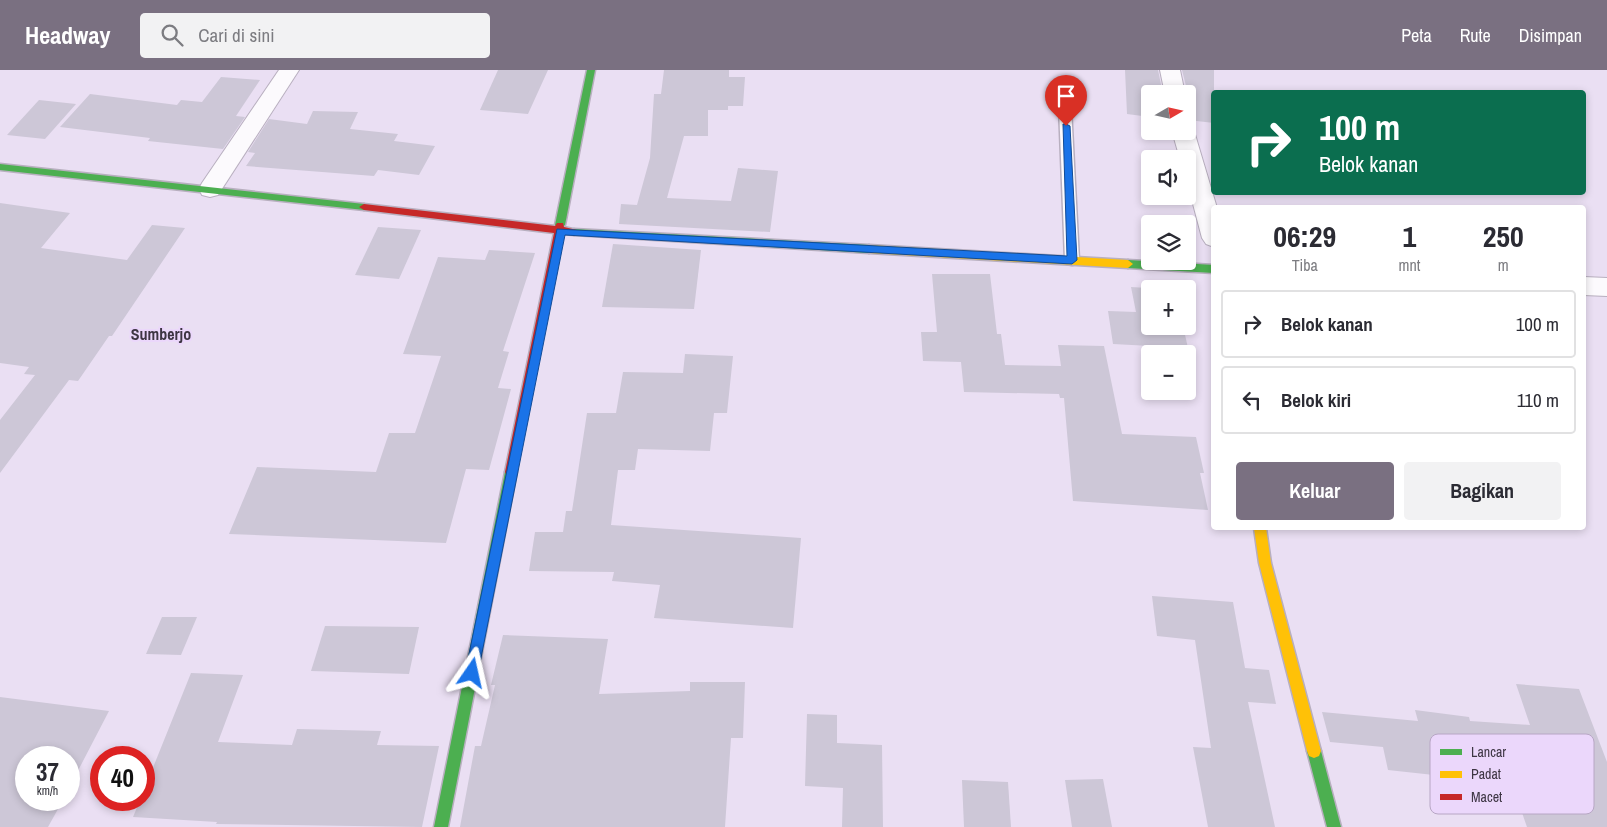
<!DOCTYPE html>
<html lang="id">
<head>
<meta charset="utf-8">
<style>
	:root { --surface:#fff; --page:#f2f2f3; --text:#2b2b33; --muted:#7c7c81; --line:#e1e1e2; --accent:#7a7081 }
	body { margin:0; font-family:"Archivo Narrow",sans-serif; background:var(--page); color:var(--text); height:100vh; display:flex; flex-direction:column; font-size:19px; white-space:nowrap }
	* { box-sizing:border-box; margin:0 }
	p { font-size:16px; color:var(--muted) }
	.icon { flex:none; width:28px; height:28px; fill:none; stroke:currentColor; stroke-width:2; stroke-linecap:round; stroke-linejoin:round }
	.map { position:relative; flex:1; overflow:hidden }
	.panel { position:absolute; left:1211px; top:135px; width:375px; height:325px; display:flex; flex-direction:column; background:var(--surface); border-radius:5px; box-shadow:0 2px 8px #0003 }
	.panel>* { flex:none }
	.banner { position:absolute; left:1211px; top:20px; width:375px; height:105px; border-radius:5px; box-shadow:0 2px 8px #0003; background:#0b6e4f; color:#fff; overflow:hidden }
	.needle { width:32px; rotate:81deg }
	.fabs { position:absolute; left:1141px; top:15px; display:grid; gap:10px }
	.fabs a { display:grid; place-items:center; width:55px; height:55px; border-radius:5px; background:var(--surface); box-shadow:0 2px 8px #0003; font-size:25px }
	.speed { position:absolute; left:15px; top:676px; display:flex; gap:10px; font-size:25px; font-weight:700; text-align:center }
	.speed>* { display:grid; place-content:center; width:65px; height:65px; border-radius:50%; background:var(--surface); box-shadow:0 2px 8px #0003; line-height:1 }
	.speed small { font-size:12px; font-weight:400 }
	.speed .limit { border:8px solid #d22; background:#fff; color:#111 }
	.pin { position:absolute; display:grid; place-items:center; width:42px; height:42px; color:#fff; margin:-51px -21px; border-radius:50% 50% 50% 0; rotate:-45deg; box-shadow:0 0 5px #0007 }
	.pin .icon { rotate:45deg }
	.me { position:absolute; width:55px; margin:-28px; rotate:11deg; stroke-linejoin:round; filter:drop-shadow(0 0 4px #0008) }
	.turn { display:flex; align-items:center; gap:18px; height:105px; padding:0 25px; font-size:22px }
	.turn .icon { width:65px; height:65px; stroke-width:2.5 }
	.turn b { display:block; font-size:35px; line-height:42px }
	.eta { display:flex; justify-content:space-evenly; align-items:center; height:85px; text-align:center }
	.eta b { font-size:30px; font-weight:800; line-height:35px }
	.action { display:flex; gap:10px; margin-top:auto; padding:10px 25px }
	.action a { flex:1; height:58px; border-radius:5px; background:var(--accent); color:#fff; font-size:20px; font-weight:800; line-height:58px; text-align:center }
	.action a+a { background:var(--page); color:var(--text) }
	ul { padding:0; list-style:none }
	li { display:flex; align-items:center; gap:15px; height:68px; margin:0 10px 8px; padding:0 15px; border:2px solid var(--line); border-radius:5px }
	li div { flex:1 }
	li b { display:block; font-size:19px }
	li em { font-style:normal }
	header { display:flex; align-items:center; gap:30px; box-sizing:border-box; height:70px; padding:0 25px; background:var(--accent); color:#fff }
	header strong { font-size:24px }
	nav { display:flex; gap:28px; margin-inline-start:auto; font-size:18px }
	.search { width:350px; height:45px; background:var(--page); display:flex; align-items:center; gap:12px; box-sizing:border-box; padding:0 18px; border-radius:5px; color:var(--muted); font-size:19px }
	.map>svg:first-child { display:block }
	.building { fill:#cdc7d7 }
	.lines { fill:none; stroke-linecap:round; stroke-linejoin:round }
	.lane-casing { stroke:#b8afbf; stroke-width:3 }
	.street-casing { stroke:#b8afbf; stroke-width:2 }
	.fast-casing { stroke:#b8afbf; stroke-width:3 }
	.slow-casing { stroke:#b8afbf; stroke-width:3 }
	.jam-casing { stroke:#b8afbf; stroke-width:3 }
	.lane { fill:#fcfafd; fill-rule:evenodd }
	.street { fill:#fcfafd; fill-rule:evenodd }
	.fast { fill:#4caf50; fill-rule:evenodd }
	.slow { fill:#ffc107; fill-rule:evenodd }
	.jam { fill:#c62828; fill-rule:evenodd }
	.route { fill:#1a73e8; stroke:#114b97 }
	.labels { text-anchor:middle; stroke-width:4; stroke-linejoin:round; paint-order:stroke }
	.quarter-label { font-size:16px; font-weight:bold; fill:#3d3543; stroke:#ebd7fb }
	.key { fill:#ebd7fb; stroke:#b7a6c4; stroke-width:1 }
	.key-label { font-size:14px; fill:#3d3543 }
</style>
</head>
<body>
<header>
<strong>Headway</strong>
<div class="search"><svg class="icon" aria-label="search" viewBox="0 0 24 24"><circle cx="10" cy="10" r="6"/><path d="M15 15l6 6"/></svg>Cari di sini</div>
<nav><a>Peta</a><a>Rute</a><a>Disimpan</a></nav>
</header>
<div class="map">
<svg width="1607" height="757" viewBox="0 0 1607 757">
	<rect width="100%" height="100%" fill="#eadff3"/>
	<g class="building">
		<path d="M 498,0 L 548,0 L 528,44 L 480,40 Z"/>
		<path d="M 664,0 L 729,0 L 729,7 L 745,7 L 743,36 L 728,36 L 728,40 L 708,40 L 708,66 L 684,66 L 667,128 L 731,131 L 738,98 L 778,101 L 770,162 L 619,154 L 621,134 L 637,135 L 650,88 L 654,24 L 661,24 Z"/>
		<path d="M 1125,0 L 1158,0 L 1163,24 L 1150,24 L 1150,47 L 1127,44 Z"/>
		<path d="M 1182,0 L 1214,0 L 1214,53 L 1188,50 L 1188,24 Z"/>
		<path d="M 221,7 L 260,10 L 236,46 L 245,47 L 223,79 L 148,71 L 150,68 L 60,57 L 90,24 L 177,35 L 181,30 L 202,32 Z"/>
		<path d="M 39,30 L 76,34 L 45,69 L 7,65 Z"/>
		<path d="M 313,41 L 358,42 L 350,59 L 398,64 L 394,71 L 435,76 L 419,105 L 378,100 L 374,106 L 246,96 L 255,83 L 248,82 L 269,49 L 307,54 Z"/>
		<path d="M 0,133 L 70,143 L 41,178 L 127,190 L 152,155 L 185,158 L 112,266 L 109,266 L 78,311 L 69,310 L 0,403 L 0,350 L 35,305 L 24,304 L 29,297 L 0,293 Z"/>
		<path d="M 378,157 L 421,160 L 399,209 L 355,205 Z"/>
		<path d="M 613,174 L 701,180 L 694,239 L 602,237 Z"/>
		<path d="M 489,180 L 535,183 L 503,281 L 509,282 L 498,318 L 511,319 L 489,400 L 466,399 L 446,473 L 229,464 L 257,397 L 376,402 L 389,363 L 415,363 L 441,286 L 403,284 L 438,187 L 485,190 Z"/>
		<path d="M 932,204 L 990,204 L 997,264 L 1001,264 L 1005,295 L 1061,296 L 1058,275 L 1104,276 L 1122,364 L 1196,367 L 1204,403 L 1200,403 L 1208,440 L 1073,431 L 1064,328 L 1060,328 L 1059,324 L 964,322 L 961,292 L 923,291 L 921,262 L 937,262 Z"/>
		<path d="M 1131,217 L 1165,219 L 1150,219 L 1150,256 L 1183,256 L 1188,278 L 1113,274 L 1108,241 L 1136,242 Z"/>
		<path d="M 685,284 L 733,286 L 727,343 L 714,343 L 710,381 L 638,379 L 635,400 L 618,400 L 611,455 L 801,468 L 793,558 L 654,548 L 660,515 L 612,511 L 614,502 L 529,501 L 535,462 L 563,462 L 566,441 L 572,441 L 587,343 L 616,343 L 623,302 L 683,303 Z"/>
		<path d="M 1152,526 L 1233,532 L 1245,598 L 1269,600 L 1276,634 L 1248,632 L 1275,757 L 1208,757 L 1193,677 L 1211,678 L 1195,570 L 1157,566 Z"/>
		<path d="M 162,547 L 197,547 L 181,585 L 146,584 Z"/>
		<path d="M 325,556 L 419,557 L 409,604 L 311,601 Z"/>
		<path d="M 503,565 L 608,569 L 599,624 L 690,621 L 690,612 L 745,612 L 743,668 L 731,668 L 725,757 L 460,757 L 475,676 L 481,676 L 495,615 L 491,615 Z"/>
		<path d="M 191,603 L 243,605 L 218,672 L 292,675 L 297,659 L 381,661 L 377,675 L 439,676 L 422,757 L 216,754 L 217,752 L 133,747 L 140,730 L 144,730 L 144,720 Z"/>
		<path d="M 1516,614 L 1579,619 L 1607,692 L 1607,757 L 1527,757 L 1519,734 L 1447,724 L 1443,706 L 1388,700 L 1383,677 L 1330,672 L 1322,642 L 1418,651 L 1415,640 L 1469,647 L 1470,651 L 1530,655 Z"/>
		<path d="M 0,627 L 109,641 L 69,718 L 69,688 L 26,688 L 26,730 L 63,730 L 48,757 L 0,757 Z"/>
		<path d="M 807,644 L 837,645 L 837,673 L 882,675 L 883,757 L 842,757 L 843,718 L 805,716 Z"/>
		<path d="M 1103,709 L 1112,757 L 1072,757 L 1065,710 Z"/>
		<path d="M 962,710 L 1008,712 L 1011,757 L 964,757 Z"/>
	</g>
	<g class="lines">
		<defs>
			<path id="lane" d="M 1065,33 L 1071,37 L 1079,190 L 1077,194 L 1072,195 L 1067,194 L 1065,190 L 1059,37 Z"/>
			<g id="street">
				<path d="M 279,0 L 299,0 L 218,125 L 210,127 L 202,125 L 199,119 L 202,113 Z"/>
				<path d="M 1160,0 L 1180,0 L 1185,24 L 1165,24 Z"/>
				<path d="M 1188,55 L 1191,56 L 1194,61 L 1217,138 L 1214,138 L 1214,177 L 1206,174 L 1202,168 L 1188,115 L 1188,89 L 1180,89 L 1172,61 L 1188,61 Z"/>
				<path d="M 1584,207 L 1607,208 L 1607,226 L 1584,225 Z"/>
			</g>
			<g id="fast">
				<path d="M 587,0 L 595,0 L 565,155 L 560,158 L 555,155 Z"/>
				<path d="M 0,94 L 364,134 L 369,137 L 364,140 L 0,100 Z"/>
				<path d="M 574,159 L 869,175 L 874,179 L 869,183 L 574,165 L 569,162 Z"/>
				<path d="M 1128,190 L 1214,195 L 1214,203 L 1128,198 L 1123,194 Z"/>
				<path d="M 511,397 L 515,398 L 517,402 L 448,757 L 434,757 L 505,402 L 507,398 Z"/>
				<path d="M 1314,674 L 1319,676 L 1321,681 L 1341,757 L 1327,757 L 1307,681 L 1309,676 Z"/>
			</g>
			<g id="slow">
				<path d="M 869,175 L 1128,190 L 1133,194 L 1128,198 L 869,183 L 864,179 Z"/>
				<path d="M 1254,458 L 1266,458 L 1271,493 L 1321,681 L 1319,686 L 1314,688 L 1309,686 L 1307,681 L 1259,493 Z"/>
			</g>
			<path id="jam" d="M 364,134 L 555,156 L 557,153 L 563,153 L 564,157 L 577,160 L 579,162 L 574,165 L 563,164 L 515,406 L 511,407 L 507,406 L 505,402 L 554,163 L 364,140 L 359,137 Z"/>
		</defs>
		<use href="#lane" class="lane-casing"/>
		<use href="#street" class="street-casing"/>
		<use href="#fast" class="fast-casing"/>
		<use href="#slow" class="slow-casing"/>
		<use href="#jam" class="jam-casing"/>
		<use href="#lane" class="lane"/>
		<use href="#street" class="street"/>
		<use href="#fast" class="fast"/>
		<use href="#slow" class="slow"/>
		<use href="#jam" class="jam"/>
	</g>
	<path class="route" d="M 1063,54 L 1066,54 L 1070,56 L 1077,190 L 1072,194 L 565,165 L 478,603 L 477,608 L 472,610 L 467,608 L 465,603 L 557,159 L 1067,186 Z"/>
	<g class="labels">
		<g class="quarter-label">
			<text x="161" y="270">Sumberjo</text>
		</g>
	</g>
	<rect x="1430" y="664" width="164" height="80" rx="8" class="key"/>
	<rect x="1440" y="679" width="22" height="6" fill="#4caf50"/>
	<rect x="1440" y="701" width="22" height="7" fill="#ffc107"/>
	<rect x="1440" y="724" width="22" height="6" fill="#c62828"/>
	<g class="key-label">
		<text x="1471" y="687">Lancar</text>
		<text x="1471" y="709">Padat</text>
		<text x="1471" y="732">Macet</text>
	</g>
</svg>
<div class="fabs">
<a><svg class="needle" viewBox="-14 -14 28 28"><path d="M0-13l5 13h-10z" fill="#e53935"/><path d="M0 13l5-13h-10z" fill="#7c7c81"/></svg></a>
<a><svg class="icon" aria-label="sound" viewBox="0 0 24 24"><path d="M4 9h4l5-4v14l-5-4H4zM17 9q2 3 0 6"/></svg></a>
<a><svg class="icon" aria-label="layers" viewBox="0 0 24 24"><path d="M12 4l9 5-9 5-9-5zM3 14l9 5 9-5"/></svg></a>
<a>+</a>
<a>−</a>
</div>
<div class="speed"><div>37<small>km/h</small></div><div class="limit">40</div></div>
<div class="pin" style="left:1066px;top:56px;background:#d93025"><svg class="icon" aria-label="arrive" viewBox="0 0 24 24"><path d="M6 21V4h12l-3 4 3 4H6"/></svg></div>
<svg class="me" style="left:472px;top:603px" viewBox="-20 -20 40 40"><path d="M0-17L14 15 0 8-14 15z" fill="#1a73e8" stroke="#fff" stroke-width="4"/></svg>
<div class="banner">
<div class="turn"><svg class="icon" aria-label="right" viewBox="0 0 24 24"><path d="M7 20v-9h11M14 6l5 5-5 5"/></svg><div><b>100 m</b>Belok kanan</div></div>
</div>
<section class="panel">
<div class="eta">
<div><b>06:29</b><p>Tiba</p></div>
<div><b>1</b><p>mnt</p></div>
<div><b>250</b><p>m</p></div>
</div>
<ul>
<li><svg class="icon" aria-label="right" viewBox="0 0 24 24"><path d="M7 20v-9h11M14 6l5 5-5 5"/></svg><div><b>Belok kanan</b></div><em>100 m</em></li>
<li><svg class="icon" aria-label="left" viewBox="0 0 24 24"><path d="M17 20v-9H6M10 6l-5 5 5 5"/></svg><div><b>Belok kiri</b></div><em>110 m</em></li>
</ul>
<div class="action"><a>Keluar</a><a>Bagikan</a></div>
</section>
</div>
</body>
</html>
